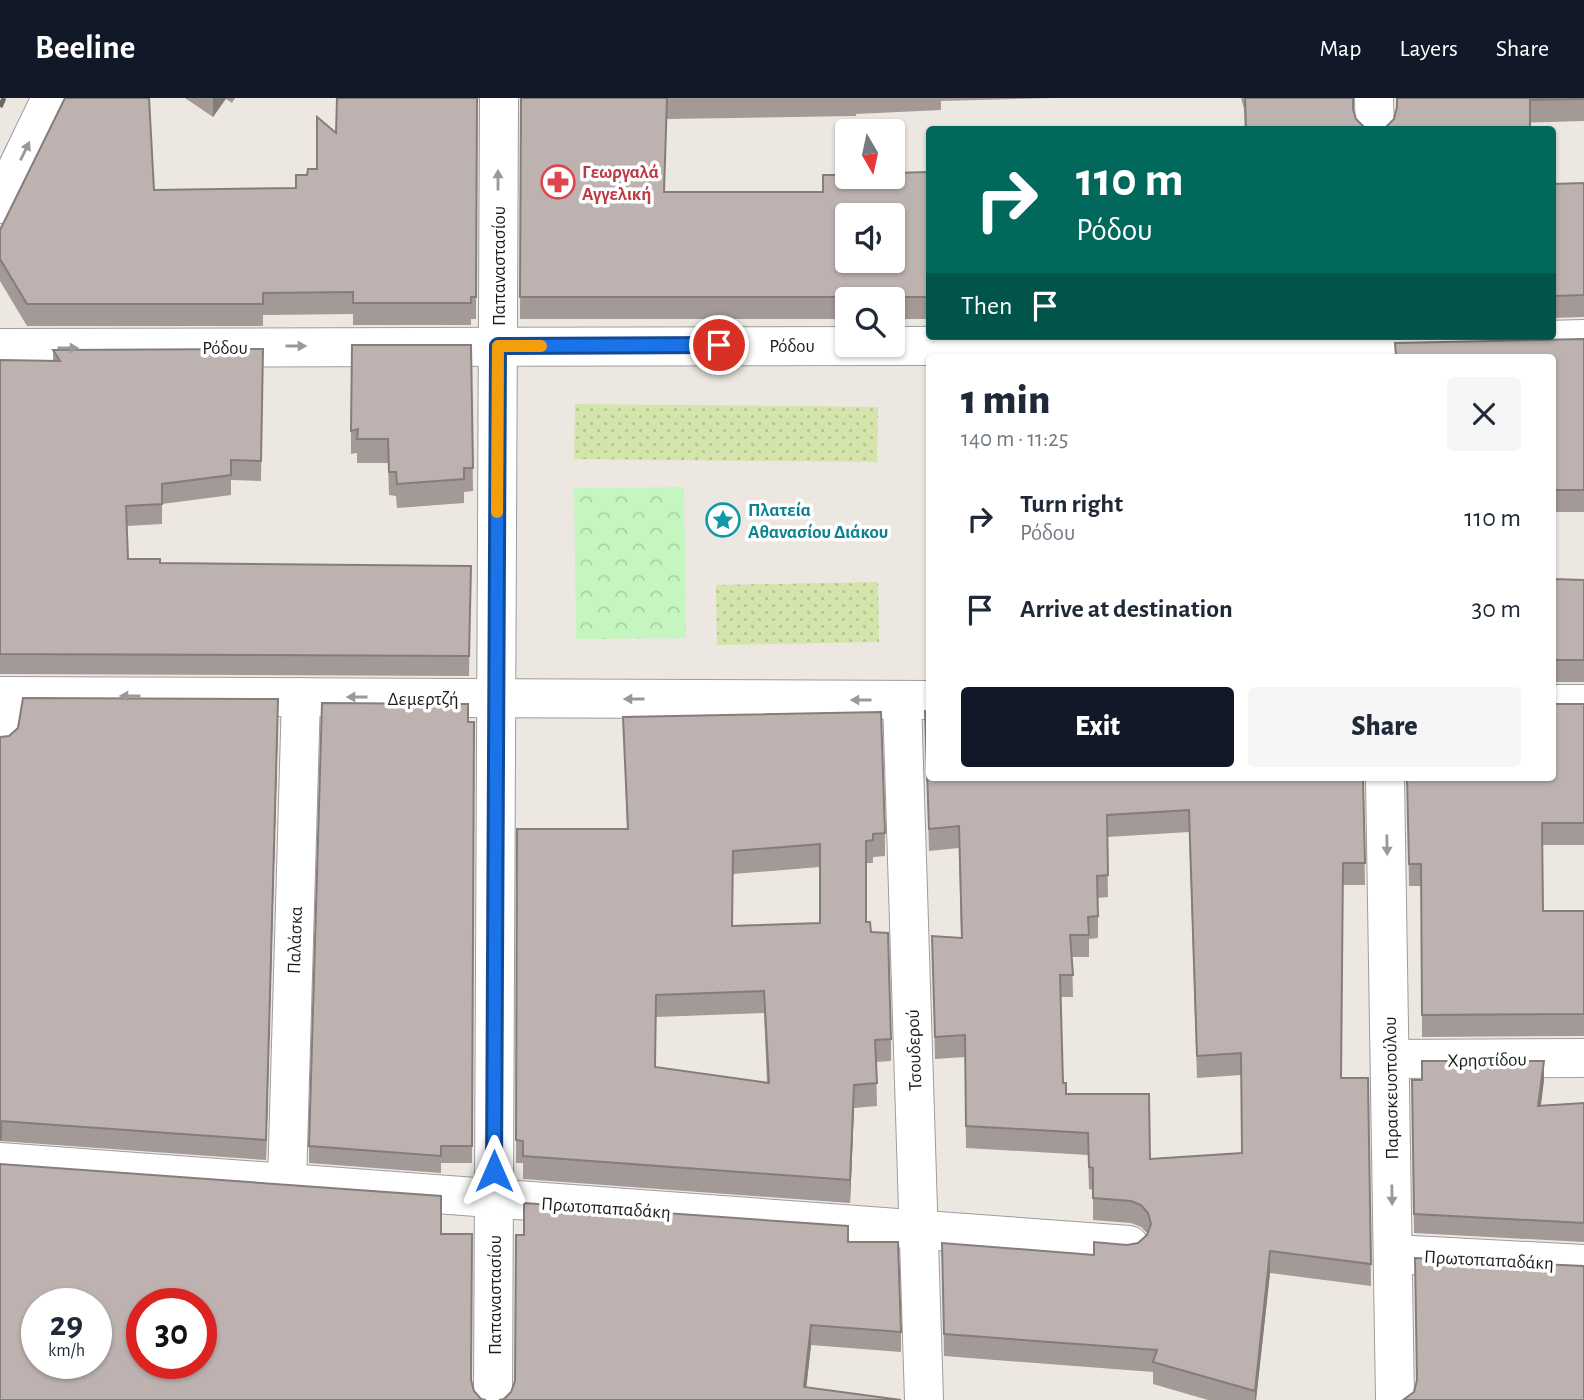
<!DOCTYPE html>
<html lang="en">
<head>
<meta charset="utf-8">
<style>
	:root { --surface:#fff; --page:#f6f6f7; --text:#1f2937; --muted:#747a83; --accent:#111827 }
	body { margin:0; font-family:"Alegreya Sans",sans-serif; background:var(--page); color:var(--text); height:100vh; display:flex; flex-direction:column; font-size:26px; white-space:nowrap }
	* { box-sizing:border-box; margin:0 }
	p { font-size:23px; color:var(--muted) }
	.icon { flex:none; width:38px; height:38px; fill:none; stroke:currentColor; stroke-width:2; stroke-linecap:round; stroke-linejoin:round }
	.map { position:relative; flex:1; overflow:hidden }
	.side { position:absolute; left:926px; top:256px; width:630px; height:427px; display:flex; flex-direction:column; background:var(--surface); border-radius:7px; box-shadow:0 2px 5px #0004 }
	.side>* { flex:none }
	.banner { position:absolute; left:926px; top:28px; width:630px; height:214px; border-radius:7px; box-shadow:0 2px 5px #0004; background:#00695c; color:#fff; overflow:hidden }
	.needle { width:46px; rotate:171deg }
	.fabs { position:absolute; left:835px; top:21px; display:grid; gap:14px }
	.fabs a { display:grid; place-items:center; width:70px; height:70px; border-radius:7px; background:var(--surface); box-shadow:0 2px 5px #0004; font-size:35px }
	.speed { position:absolute; left:21px; top:1190px; display:flex; gap:14px; font-size:35px; font-weight:700; text-align:center }
	.speed>* { display:grid; place-content:center; width:91px; height:91px; border-radius:50%; background:var(--surface); box-shadow:0 2px 5px #0004; line-height:1 }
	.speed small { font-size:18px; font-weight:400 }
	.speed .limit { border:10px solid #d22; background:#fff; color:#111 }
	.pin { position:absolute; display:grid; place-items:center; width:60px; height:60px; color:#fff; margin:-30px; border:4px solid #fff; border-radius:50%; box-shadow:0 2px 7px #0007 }
	.me { position:absolute; width:77px; margin:-38px; rotate:0deg; stroke-linejoin:round; filter:drop-shadow(0 0 5px #0008) }
	.turn { display:flex; align-items:center; gap:24px; height:147px; padding:0 35px; font-size:32px }
	.turn .icon { width:91px; height:91px; stroke-width:2.5 }
	.turn b { display:block; font-size:49px; line-height:60px }
	.then { display:flex; align-items:center; height:66px; padding:0 35px; background:#0003; gap:14px; font-size:26px }
	.round { display:grid; place-items:center; flex:none; width:74px; height:74px; border-radius:7px; background:var(--page) }
	.head { display:flex; align-items:center; justify-content:space-between; height:119px; padding:0 35px }
	h1 { font-size:42px; font-weight:800; line-height:52px }
	.action { display:flex; gap:14px; margin-top:auto; padding:14px 35px }
	.action a { flex:1; height:80px; border-radius:7px; background:var(--accent); color:#fff; font-size:28px; font-weight:800; line-height:80px; text-align:center }
	.action a+a { background:var(--page); color:var(--text) }
	ul { padding:0; list-style:none }
	li { display:flex; align-items:center; gap:21px; height:91px; padding:0 35px }
	li div { flex:1 }
	li b { display:block; font-size:26px }
	li em { font-style:normal }
	header { display:flex; align-items:center; gap:42px; box-sizing:border-box; height:98px; padding:0 35px; background:var(--accent); color:#fff }
	header strong { font-size:33px }
	nav { display:flex; gap:38px; margin-inline-start:auto; font-size:24px }
	.map>svg:first-child { display:block }
	.grass { fill:url(#grass-dots) }
	.park { fill:url(#park-crowns) }
	.lines { fill:none; stroke-linecap:round; stroke-linejoin:round }
	.minor-casing { stroke:#9d9d9d; stroke-width:40 }
	.minor { stroke:#fff; stroke-width:38 }
	.rail { stroke:#6a6a6a; stroke-width:5; stroke-dasharray:14 14; stroke-linecap:butt }
	.wall { fill:#a39996; fill-rule:evenodd }
	.shaded-wall { fill:#847d7a }
	.building { fill:#bdb2af; stroke:#847d7a; stroke-width:2; fill-rule:evenodd }
	.oneway { fill:#999 }
	.route-casing { stroke:#114b97; stroke-width:18 }
	.route { stroke:#1a73e8; stroke-width:12 }
	.slow { stroke:#f59e0b; stroke-width:12 }
	.labels { text-anchor:middle; stroke-width:7; stroke-linejoin:round; paint-order:stroke }
	.health-label { font-size:19px; font-weight:bold; fill:#be3a42; stroke:#fff; text-anchor:start }
	.street-label { font-size:19px; fill:#1c1c1c; stroke:#fff }
	.culture-label { font-size:19px; font-weight:bold; fill:#0d838f; stroke:#fff; text-anchor:start }
</style>
</head>
<body>
<header>
<strong>Beeline</strong>
<nav><a>Map</a><a>Layers</a><a>Share</a></nav>
</header>
<div class="map">
<svg width="1584" height="1302" viewBox="0 0 1584 1302">
	<defs>
		<pattern id="grass-dots" width="8" height="8" patternUnits="userSpaceOnUse" patternTransform="scale(1.75)"><rect width="8" height="8" fill="#d3e5aa"/><path d="M2 2h.1M6 6h.1" fill="none" stroke="#b5c492" stroke-width="1.8" stroke-linecap="round"/></pattern>
		<pattern id="park-crowns" width="20" height="18" patternUnits="userSpaceOnUse" patternTransform="scale(1.75)"><rect width="20" height="18" fill="#c6f6c0"/><path d="M2 6a3 3 0 1 1 6 0M12 15a3 3 0 1 1 6 0" fill="none" stroke="#aad2a4"/></pattern>
	</defs>
	<rect width="100%" height="100%" fill="#ede7e2"/>
	<g class="grass">
		<path d="M 575,306 L 878,309 L 877,364 L 574,361 Z"/>
		<path d="M 878,484 L 879,544 L 717,547 L 716,487 Z"/>
	</g>
	<path class="park" d="M 684,389 L 686,540 L 576,541 L 574,390 Z"/>
	<g class="lines">
		<defs>
			<g id="minor">
				<path d="M 1374,0 L 1375,32"/>
				<path d="M 0,106 L 51,0"/>
				<path d="M 0,250 L 1329,247 L 1584,241"/>
				<path d="M 0,598 L 929,602"/>
				<path d="M 902,602 L 924,1302"/>
				<path d="M 1552,606 L 1584,606"/>
				<path d="M 0,638 L 3,598"/>
				<path d="M 1385,679 L 1395,1302"/>
				<path d="M 1390,961 L 1584,960"/>
				<path d="M 0,1064 L 1129,1147"/>
				<path d="M 287,1085 L 301,599"/>
				<path d="M 1393,1156 L 1584,1166"/>
				<path d="M 493,1302 L 499,0"/>
			</g>
		</defs>
		<use href="#minor" class="minor-casing"/>
		<use href="#minor" class="minor"/>
		<path class="rail" d="M 0,9 L 4,0"/>
	</g>
	<g class="wall">
		<path d="M 185,0 L 235,0 L 232,5 L 226,1 L 213,19 Z"/>
		<path d="M 477,0 L 476,221 L 471,221 L 471,227 L 353,227 L 353,216 L 263,217 L 263,228 L 27,228 L 0,183 L 0,132 L 154,92 L 296,90 L 307,77 L 317,71 L 336,35 Z"/>
		<path d="M 521,0 L 1055,0 L 941,3 L 941,12 L 856,16 L 856,18 L 667,21 L 664,94 L 823,94 L 893,75 L 929,74 L 929,221 L 892,221 L 892,201 L 847,201 L 847,221 L 520,221 Z"/>
		<path d="M 1241,0 L 1353,0 L 1353,11 L 1356,21 L 1364,29 L 1374,32 L 1245,32 L 1244,11 Z"/>
		<path d="M 1396,0 L 1584,0 L 1584,23 L 1386,29 L 1394,21 L 1396,12 Z"/>
		<path d="M 1584,85 L 1584,219 L 1552,220 L 1552,86 Z"/>
		<path d="M 1584,241 L 1584,414 L 1552,414 L 1552,259 L 1395,259 L 1395,245 Z"/>
		<path d="M 471,247 L 473,393 L 464,394 L 464,405 L 397,410 L 396,398 L 389,397 L 388,365 L 357,365 L 357,355 L 351,356 L 351,333 Z"/>
		<path d="M 263,251 L 261,383 L 231,382 L 231,397 L 162,406 L 162,426 L 127,428 L 128,461 L 160,465 L 471,468 L 469,578 L 0,576 L 0,262 L 53,263 L 53,252 Z"/>
		<path d="M 1552,481 L 1584,482 L 1584,584 L 1552,584 Z"/>
		<path d="M 1584,606 L 1584,747 L 1542,747 L 1543,813 L 1584,813 L 1584,938 L 1422,939 L 1421,788 L 1409,788 L 1407,679 Z"/>
		<path d="M 925,613 L 1363,679 L 1365,787 L 1343,787 L 1341,980 L 1368,980 L 1371,1188 L 1270,1175 L 1256,1302 L 1208,1302 L 1153,1286 L 1153,1274 L 944,1258 L 942,1145 L 1094,1157 L 1138,1145 L 1148,1136 L 1141,1129 L 1131,1125 L 1093,1122 L 1093,1092 L 1089,1091 L 1088,1057 L 966,1050 L 965,959 L 935,961 L 932,838 L 961,840 L 959,750 L 929,753 ZM 1189,734 L 1197,980 L 1241,977 L 1242,1055 L 1150,1061 L 1066,996 L 1063,985 L 1061,899 L 1073,899 L 1072,859 L 1089,859 L 1089,841 L 1098,840 L 1098,800 L 1108,799 L 1107,739 Z"/>
		<path d="M 623,619 L 885,735 L 885,758 L 873,759 L 873,765 L 866,765 L 866,824 L 871,834 L 891,941 L 891,963 L 876,964 L 877,1008 L 854,1010 L 850,1105 L 523,1081 L 523,1065 L 516,1065 L 517,731 L 627,731 ZM 820,769 L 820,825 L 732,827 L 733,776 ZM 764,915 L 767,985 L 655,969 L 656,919 Z"/>
		<path d="M 278,621 L 266,1062 L 0,1043 L 0,639 Z"/>
		<path d="M 468,624 L 474,624 L 472,1065 L 441,1065 L 441,1075 L 309,1065 L 309,1048 Z"/>
		<path d="M 1412,982 L 1544,982 L 1541,1007 L 1584,1005 L 1584,1144 L 1414,1135 Z"/>
		<path d="M 848,1144 L 901,1234 L 901,1254 L 811,1247 L 806,1290 L 504,1301 Z"/>
	</g>
	<g class="shaded-wall">
		<path d="M 213,0 L 226,0 L 213,19 Z"/>
		<path d="M 278,601 L 278,621 L 266,1062 L 266,1042 Z"/>
		<path d="M 1544,963 L 1544,982 L 1538,1027 L 1538,1008 Z"/>
		<path d="M 854,987 L 854,1010 L 850,1105 L 850,1082 Z"/>
		<path d="M 2,1022 L 2,1042 L 0,1043 L 0,1023 Z"/>
		<path d="M 1270,1153 L 1270,1175 L 1256,1302 L 1255,1302 L 1255,1293 Z"/>
		<path d="M 811,1227 L 811,1247 L 805,1302 L 804,1289 Z"/>
	</g>
	<g class="building">
		<path d="M 65,0 L 149,0 L 154,92 L 296,90 L 296,77 L 307,77 L 308,71 L 317,71 L 317,19 L 336,35 L 337,0 L 477,0 L 476,199 L 471,199 L 471,205 L 353,205 L 353,194 L 263,195 L 263,206 L 27,206 L 0,161 L 0,132 Z"/>
		<path d="M 521,0 L 667,0 L 664,94 L 823,94 L 823,77 L 846,77 L 847,69 L 847,79 L 892,79 L 892,69 L 893,75 L 929,74 L 929,199 L 520,199 ZM 847,117 L 892,117 L 892,163 L 847,163 Z"/>
		<path d="M 1245,0 L 1353,0 L 1353,11 L 1356,21 L 1364,29 L 1374,32 L 1246,32 Z"/>
		<path d="M 1397,0 L 1584,0 L 1584,1 L 1530,2 L 1530,32 L 1376,32 L 1386,29 L 1394,21 L 1397,9 Z"/>
		<path d="M 1584,85 L 1584,197 L 1552,198 L 1552,86 Z"/>
		<path d="M 1584,241 L 1584,392 L 1552,392 L 1552,259 L 1396,259 L 1395,245 Z"/>
		<path d="M 352,247 L 471,247 L 473,370 L 464,370 L 464,381 L 397,386 L 396,374 L 389,374 L 388,341 L 357,341 L 358,331 L 351,333 Z"/>
		<path d="M 263,251 L 261,363 L 231,362 L 231,377 L 162,386 L 162,406 L 126,408 L 128,461 L 160,461 L 160,465 L 471,468 L 469,558 L 0,556 L 0,262 L 60,263 L 53,252 Z"/>
		<path d="M 1552,481 L 1584,482 L 1584,562 L 1552,562 Z"/>
		<path d="M 23,600 L 278,601 L 266,1042 L 0,1023 L 0,639 L 9,638 L 18,630 Z"/>
		<path d="M 322,605 L 468,606 L 468,624 L 474,624 L 472,1048 L 441,1048 L 441,1058 L 309,1048 Z"/>
		<path d="M 1552,606 L 1584,606 L 1584,725 L 1542,725 L 1543,813 L 1584,813 L 1584,916 L 1422,917 L 1421,766 L 1409,766 L 1407,679 L 1552,679 Z"/>
		<path d="M 925,613 L 929,613 L 929,679 L 1363,679 L 1365,765 L 1343,765 L 1341,980 L 1368,980 L 1371,1166 L 1270,1153 L 1255,1293 L 1153,1264 L 1157,1252 L 944,1236 L 942,1145 L 1094,1157 L 1094,1144 L 1127,1147 L 1138,1145 L 1147,1137 L 1151,1126 L 1148,1115 L 1141,1107 L 1131,1103 L 1093,1100 L 1093,1070 L 1089,1069 L 1088,1035 L 966,1028 L 965,937 L 935,939 L 932,838 L 962,840 L 959,728 L 929,731 ZM 1189,712 L 1197,958 L 1241,955 L 1242,1055 L 1150,1061 L 1149,996 L 1066,996 L 1066,985 L 1063,985 L 1060,877 L 1073,877 L 1070,837 L 1089,837 L 1088,819 L 1098,818 L 1097,778 L 1108,777 L 1107,717 Z"/>
		<path d="M 881,614 L 885,735 L 873,736 L 873,742 L 866,743 L 866,824 L 870,824 L 871,834 L 888,835 L 891,941 L 875,942 L 877,985 L 854,987 L 850,1082 L 523,1058 L 523,1043 L 516,1042 L 517,731 L 628,731 L 623,619 ZM 820,746 L 820,825 L 732,828 L 733,753 ZM 764,893 L 769,985 L 655,969 L 656,897 Z"/>
		<path d="M 1422,963 L 1544,963 L 1538,1008 L 1584,1005 L 1584,1125 L 1414,1116 L 1412,982 L 1422,982 Z"/>
		<path d="M 0,1066 L 441,1098 L 441,1136 L 472,1136 L 471,1282 L 474,1293 L 481,1301 L 486,1302 L 0,1302 ZM 37,1206 L 96,1206 L 96,1265 L 37,1265 ZM 142,1206 L 201,1206 L 201,1265 L 142,1265 Z"/>
		<path d="M 524,1105 L 848,1128 L 848,1144 L 898,1144 L 901,1234 L 811,1227 L 804,1289 L 901,1302 L 499,1302 L 504,1301 L 511,1294 L 515,1283 L 516,1137 L 524,1137 Z"/>
		<path d="M 1415,1160 L 1584,1168 L 1584,1302 L 1403,1302 L 1414,1294 L 1417,1282 Z"/>
	</g>
	<defs><path id="oneway-solid" d="M-6-.8H1V-3.2L6.5 0L1 3.2V.8H-6Z" transform="scale(1.75)"/></defs>
	<g class="oneway">
		<use href="#oneway-solid" transform="translate(25 53) rotate(-64)"/>
		<use href="#oneway-solid" transform="translate(498 82) rotate(-90)"/>
		<use href="#oneway-solid" transform="translate(296 248)"/>
		<use href="#oneway-solid" transform="translate(68 250)"/>
		<use href="#oneway-solid" transform="translate(130 598) rotate(-180)"/>
		<use href="#oneway-solid" transform="translate(357 599) rotate(-180)"/>
		<use href="#oneway-solid" transform="translate(634 601) rotate(-180)"/>
		<use href="#oneway-solid" transform="translate(861 602) rotate(-180)"/>
		<use href="#oneway-solid" transform="translate(1387 747) rotate(89)"/>
		<use href="#oneway-solid" transform="translate(1392 1097) rotate(89)"/>
	</g>
	<g class="lines">
		<defs>
			<path id="route" d="M 494,1073 L 498,248 L 719,247"/>
		</defs>
		<use href="#route" class="route-casing"/>
		<use href="#route" class="route"/>
		<path class="slow" d="M 497,414 L 498,248 L 541,248"/>
	</g>
	<defs>
		<symbol id="pharmacy-ring" viewBox="-11 -11 22 22"><circle r="9.5" fill="#fff" stroke="#e0444e" stroke-width="1.5"/><path d="M-2-6h4v4h4v4h-4v4h-4v-4h-4v-4h4Z" fill="#e0444e"/></symbol>
		<symbol id="sight-ring" viewBox="-11 -11 22 22"><circle r="9.5" fill="#fff" stroke="#0f9aa8" stroke-width="1.5"/><path d="M0-6L1.8-2.2L6-1.7L2.9 1.2L3.7 5.4L0 3.3L-3.7 5.4L-2.9 1.2L-6-1.7L-1.8-2.2Z" fill="#0f9aa8"/></symbol>
	</defs>
	<g fill-rule="evenodd">
		<use href="#pharmacy-ring" x="539" y="65" width="38" height="38"/>
		<use href="#sight-ring" x="704" y="403" width="38" height="38"/>
	</g>
	<g class="labels">
		<g class="health-label">
			<text x="582" y="80">Γεωργαλά<tspan x="582" dy="22">Αγγελική</tspan></text>
		</g>
		<g class="street-label">
			<text transform="translate(498 168) rotate(-90)" y="7">Παπαναστασίου</text>
			<text x="792" y="254">Ρόδου</text>
			<text x="225" y="256">Ρόδου</text>
			<text x="423" y="607">Δεμερτζή</text>
			<text transform="translate(294 842) rotate(-88)" y="7">Παλάσκα</text>
			<text transform="translate(913 952) rotate(-92)" y="7">Τσουδερού</text>
			<text transform="translate(1487 961) rotate(-1)" y="7">Χρηστίδου</text>
			<text transform="translate(1390 990) rotate(-91)" y="7">Παρασκευοπούλου</text>
			<text transform="translate(606 1109) rotate(4)" y="7">Πρωτοπαπαδάκη</text>
			<text transform="translate(1489 1161) rotate(3)" y="7">Πρωτοπαπαδάκη</text>
			<text transform="translate(494 1197) rotate(-90)" y="7">Παπαναστασίου</text>
		</g>
		<g class="culture-label">
			<text x="748" y="418">Πλατεία<tspan x="748" dy="22">Αθανασίου Διάκου</tspan></text>
		</g>
	</g>
</svg>
<div class="fabs">
<a><svg class="needle" viewBox="-14 -14 28 28"><path d="M0-13l5 13h-10z" fill="#e53935"/><path d="M0 13l5-13h-10z" fill="#747a83"/></svg></a>
<a><svg class="icon" aria-label="sound" viewBox="0 0 24 24"><path d="M4 9h4l5-4v14l-5-4H4zM17 9q2 3 0 6"/></svg></a>
<a><svg class="icon" aria-label="search" viewBox="0 0 24 24"><circle cx="10" cy="10" r="6"/><path d="M15 15l6 6"/></svg></a>
</div>
<div class="speed"><div>29<small>km/h</small></div><div class="limit">30</div></div>
<div class="pin" style="left:719px;top:247px;background:#d93025"><svg class="icon" aria-label="arrive" viewBox="0 0 24 24"><path d="M6 21V4h12l-3 4 3 4H6"/></svg></div>
<svg class="me" style="left:494px;top:1073px" viewBox="-20 -20 40 40"><path d="M0-17L14 15 0 8-14 15z" fill="#1a73e8" stroke="#fff" stroke-width="4"/></svg>
<div class="banner">
<div class="turn"><svg class="icon" aria-label="right" viewBox="0 0 24 24"><path d="M7 20v-9h11M14 6l5 5-5 5"/></svg><div><b>110 m</b>Ρόδου</div></div>
<div class="then">Then<svg class="icon" aria-label="arrive" viewBox="0 0 24 24"><path d="M6 21V4h12l-3 4 3 4H6"/></svg></div>
</div>
<section class="side">
<div class="head"><div><h1>1 min</h1><p>140 m · 11:25</p></div><a class="round"><svg class="icon" aria-label="close" viewBox="0 0 24 24"><path d="M6 6l12 12M18 6L6 18"/></svg></a></div>
<ul>
<li><svg class="icon" aria-label="right" viewBox="0 0 24 24"><path d="M7 20v-9h11M14 6l5 5-5 5"/></svg><div><b>Turn right</b><p>Ρόδου</p></div><em>110 m</em></li>
<li><svg class="icon" aria-label="arrive" viewBox="0 0 24 24"><path d="M6 21V4h12l-3 4 3 4H6"/></svg><div><b>Arrive at destination</b></div><em>30 m</em></li>
</ul>
<div class="action"><a>Exit</a><a>Share</a></div>
</section>
</div>
</body>
</html>
